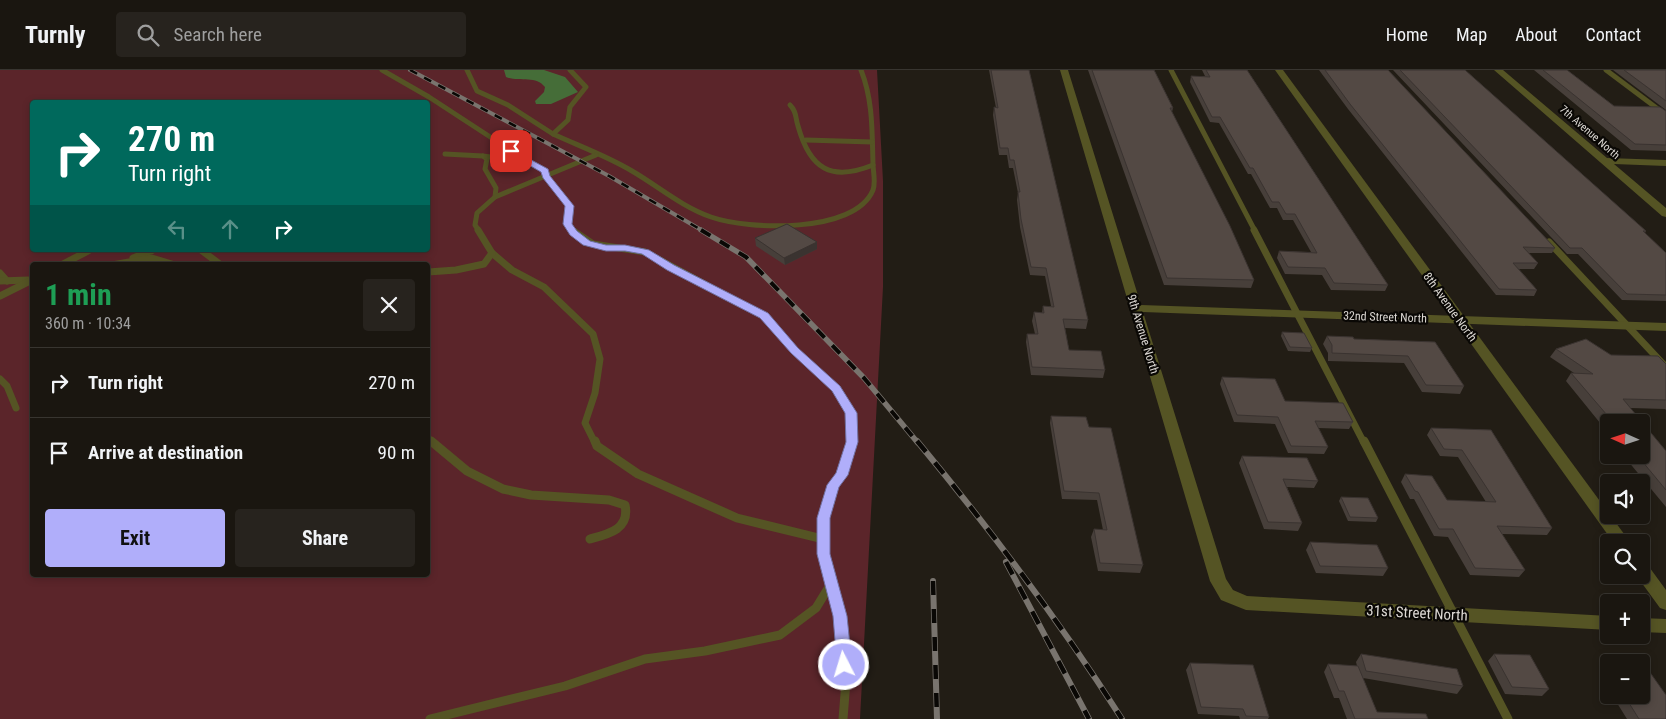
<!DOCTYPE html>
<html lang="en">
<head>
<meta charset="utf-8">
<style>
	:root { --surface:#1a1610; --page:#27231e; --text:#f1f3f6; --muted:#9f9f9f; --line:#383530; --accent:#b0aefa }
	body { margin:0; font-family:"Roboto Condensed",sans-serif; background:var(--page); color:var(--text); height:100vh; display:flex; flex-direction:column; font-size:19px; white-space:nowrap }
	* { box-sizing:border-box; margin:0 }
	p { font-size:16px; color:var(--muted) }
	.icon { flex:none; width:28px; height:28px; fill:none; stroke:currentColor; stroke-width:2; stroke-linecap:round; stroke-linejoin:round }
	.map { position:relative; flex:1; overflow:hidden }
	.drawer { position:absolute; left:30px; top:192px; width:400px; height:315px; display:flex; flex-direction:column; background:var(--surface); border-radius:5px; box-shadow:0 2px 8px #0003,0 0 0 1px var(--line) }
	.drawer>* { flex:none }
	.banner { position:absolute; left:30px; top:30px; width:400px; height:152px; border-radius:5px; box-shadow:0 2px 8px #0003,0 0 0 1px var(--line); background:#00695c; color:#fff; overflow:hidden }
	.needle { width:32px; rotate:273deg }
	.controls { position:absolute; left:1600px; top:344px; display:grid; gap:10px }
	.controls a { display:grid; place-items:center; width:50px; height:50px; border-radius:5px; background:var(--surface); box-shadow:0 2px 8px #0003,0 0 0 1px var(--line); font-size:25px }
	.pin { position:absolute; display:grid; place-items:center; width:42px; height:42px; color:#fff; margin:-21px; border-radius:10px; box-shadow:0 2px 8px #0006 }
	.me { position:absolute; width:55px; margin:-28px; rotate:355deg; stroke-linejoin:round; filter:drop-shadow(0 0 4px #0008) }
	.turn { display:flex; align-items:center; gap:18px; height:105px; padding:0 15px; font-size:22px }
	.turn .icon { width:65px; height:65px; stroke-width:2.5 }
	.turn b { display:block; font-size:35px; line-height:42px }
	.lanes { display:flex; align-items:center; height:48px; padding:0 15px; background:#0003; justify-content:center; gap:25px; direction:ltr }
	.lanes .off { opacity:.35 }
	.round { display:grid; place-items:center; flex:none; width:52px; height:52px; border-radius:5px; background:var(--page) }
	.headline { display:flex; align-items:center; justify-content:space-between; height:85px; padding:0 15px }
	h1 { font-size:30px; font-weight:700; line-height:38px; color:#1e9e55 }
	.button { display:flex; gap:10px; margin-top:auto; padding:10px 15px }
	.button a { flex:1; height:58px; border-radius:5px; background:var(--accent); color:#111; font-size:20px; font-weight:700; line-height:58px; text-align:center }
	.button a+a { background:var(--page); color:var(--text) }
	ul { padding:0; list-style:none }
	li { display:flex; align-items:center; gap:15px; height:70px; padding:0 15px; border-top:1px solid var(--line) }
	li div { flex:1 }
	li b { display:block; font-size:19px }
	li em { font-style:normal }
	header { display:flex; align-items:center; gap:30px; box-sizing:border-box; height:70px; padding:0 25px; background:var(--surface); border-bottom:1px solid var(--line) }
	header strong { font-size:24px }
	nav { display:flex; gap:28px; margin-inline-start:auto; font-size:18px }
	.search { width:350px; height:45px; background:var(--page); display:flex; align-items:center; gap:12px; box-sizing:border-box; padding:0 18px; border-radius:5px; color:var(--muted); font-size:19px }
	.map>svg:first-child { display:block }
	.green { fill:#5b252a; fill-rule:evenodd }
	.water { fill:#456d38 }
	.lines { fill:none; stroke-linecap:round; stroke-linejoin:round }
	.service-far2 { stroke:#555424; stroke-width:5 }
	.service-far1 { stroke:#555424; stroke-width:7 }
	.service { stroke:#555424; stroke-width:9 }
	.minor { fill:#555424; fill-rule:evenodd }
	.tertiary { fill:#555424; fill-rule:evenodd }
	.rail-far2-casing { stroke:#79746e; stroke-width:4 }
	.rail-far1-casing { stroke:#79746e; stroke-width:5.5 }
	.rail-casing { stroke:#79746e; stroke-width:6 }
	.rail-far2 { stroke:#0a0805; stroke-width:2.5; stroke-dasharray:8; stroke-linecap:butt }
	.rail-far1 { stroke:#0a0805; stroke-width:4; stroke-dasharray:11; stroke-linecap:butt }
	.rail { stroke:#0a0805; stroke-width:4.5; stroke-dasharray:14; stroke-linecap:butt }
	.wall { fill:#473f3a }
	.shaded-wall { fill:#3a3330 }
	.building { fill:#534944; stroke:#3a3330 }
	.route { fill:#b0aefa; stroke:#7271a2 }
	.labels { text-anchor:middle; stroke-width:4.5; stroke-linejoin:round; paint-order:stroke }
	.far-street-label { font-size:11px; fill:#ddd9d4; stroke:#0a0805 }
	.street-label { font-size:12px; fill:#ddd9d4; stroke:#0a0805 }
	.near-street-label { font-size:15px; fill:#ddd9d4; stroke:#0a0805 }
</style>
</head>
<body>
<header>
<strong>Turnly</strong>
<div class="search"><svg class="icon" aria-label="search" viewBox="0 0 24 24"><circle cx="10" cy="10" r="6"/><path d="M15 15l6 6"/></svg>Search here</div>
<nav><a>Home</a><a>Map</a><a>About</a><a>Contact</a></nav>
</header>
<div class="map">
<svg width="1666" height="649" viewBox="0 0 1666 649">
	<rect width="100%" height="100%" fill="#221d15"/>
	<path class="green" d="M 0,0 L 877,0 L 883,111 L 883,217 L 860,649 L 0,649 ZM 32,32 L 428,32 L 428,180 L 32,180 ZM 32,195 L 428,195 L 428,505 L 32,505 Z"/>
	<path class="water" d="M 504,0 L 544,0 L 565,7 L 578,22 L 551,34 L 536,34 L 535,31 L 544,22 L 545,17 C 536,5 519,12 506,7 Z"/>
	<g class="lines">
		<g class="service-far2">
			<path d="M 382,0 L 429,27 L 524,89"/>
			<path d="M 467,0 L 477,21 L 508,35 L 553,64"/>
			<path d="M 570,0 L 586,17 L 570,37 L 568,50 L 553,64 C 579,76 607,86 632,101 C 658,116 682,137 711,147 C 748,160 855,164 873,120 C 876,112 873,101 873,94 C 872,61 873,30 861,0"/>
			<path d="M 1171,0 L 1255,161"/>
			<path d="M 1606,0 L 1666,45"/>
			<path d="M 790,35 C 797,42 795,47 798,56 C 810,99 831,112 873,95"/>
			<path d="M 806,70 L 872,72"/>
			<path d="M 445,84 L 483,86 L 487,89 L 485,99 L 496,118 L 495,127"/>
			<path d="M 483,86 L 528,92 L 545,101 L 546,106 L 570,136 L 567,154 L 573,161"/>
			<path d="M 479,161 L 475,155 L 477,143 L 495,127 L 596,85"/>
		</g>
		<g class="service-far1">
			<path d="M 572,160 L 593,174 L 645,182 L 764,246 L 794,280 L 837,319 L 851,343 L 852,373"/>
			<path d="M 1254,160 L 1364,373"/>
			<path d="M 1549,172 L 1666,297"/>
			<path d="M 201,180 L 221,195"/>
			<path d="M 492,183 L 512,200 L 544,217 L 593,264 L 600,289 L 595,323 L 585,353 L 595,373"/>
			<path d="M 133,188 L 153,180"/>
			<path d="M 61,195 L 90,180"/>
			<path d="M 112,195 L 152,188 L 175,195"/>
			<path d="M 428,202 L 456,200 L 484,194 L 492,183 L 478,160"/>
			<path d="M 0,203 L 7,211"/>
			<path d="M 0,211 L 28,210"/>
			<path d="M 0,226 L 32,210"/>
			<path d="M 0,309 L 7,316 L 16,338"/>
			<path d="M 428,368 L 432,373"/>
		</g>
		<g class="service">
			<path d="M 431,371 L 467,401 L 503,419 L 531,425 L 609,430 L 625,435 C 630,459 609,464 590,469"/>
			<path d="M 595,371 L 597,376 L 638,404 L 737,448 L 823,469"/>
			<path d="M 1364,371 L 1508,649"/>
			<path d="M 430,649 L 565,616 L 645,589 L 705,581 L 780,565 L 816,538 L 832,512"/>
			<path d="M 843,649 L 846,611 L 840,545 L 823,484 L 824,448 L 833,415 L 842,405 L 852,371"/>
		</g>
		<g class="minor">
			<path d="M 1060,0 L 1068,0 L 1141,235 L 1666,253 L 1666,261 L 1143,242 L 1226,509 L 1233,520 L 1247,526 L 1609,546 L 1609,560 L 1246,540 L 1221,530 L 1210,511 Z"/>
			<path d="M 1494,0 L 1503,0 L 1607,88 L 1666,90 L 1666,96 L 1614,94 L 1666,138 L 1666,147 L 1662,146 Z"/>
			<path d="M 1641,548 L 1666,549 L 1666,563 L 1641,562 Z"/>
		</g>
		<g class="tertiary">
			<path d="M 1275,0 L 1283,0 L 1630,472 L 1613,472 Z"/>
			<path d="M 1641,492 L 1647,494 L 1666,520 L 1666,540 L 1660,538 L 1636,505 L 1641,505 Z"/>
		</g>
		<defs>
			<path id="rail-far2" d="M 410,0 L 609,106 L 703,161"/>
			<path id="rail-far1" d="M 701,160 L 746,187 L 864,308 L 918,373"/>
			<g id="rail">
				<path d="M 917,371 C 991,460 1060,552 1122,649"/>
				<path d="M 1006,492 L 1089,649"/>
				<path d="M 933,511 L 937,649"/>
			</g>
		</defs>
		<use href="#rail-far2" class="rail-far2-casing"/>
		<use href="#rail-far1" class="rail-far1-casing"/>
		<use href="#rail" class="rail-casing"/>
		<use href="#rail-far2" class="rail-far2"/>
		<use href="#rail-far1" class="rail-far1"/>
		<use href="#rail" class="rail"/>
	</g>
	<g class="wall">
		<path d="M 989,0 L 1029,0 L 1088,250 L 1086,259 L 1065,258 L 1069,280 L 1105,300 L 1103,308 L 1031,305 L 1026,272 L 1027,264 L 1035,264 L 1032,251 L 1034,242 L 1042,243 L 1043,236 L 1051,236 L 1045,206 L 1030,205 L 1020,157 L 1017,130 L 1018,123 L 1013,98 L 1009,98 L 1007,85 L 999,85 L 993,45 L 994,37 L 996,38 Z"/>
		<path d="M 1088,0 L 1154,0 L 1173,38 L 1172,42 L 1254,210 L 1251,218 L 1164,215 Z"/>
		<path d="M 1202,0 L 1247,0 L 1388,215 L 1385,221 L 1331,220 L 1322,205 L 1285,204 L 1277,188 L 1279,181 L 1311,182 L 1293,150 L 1283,150 L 1277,138 L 1270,138 L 1251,104 L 1248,104 L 1219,53 L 1210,52 L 1190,12 L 1191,6 L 1205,6 Z"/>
		<path d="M 1319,0 L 1388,0 L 1555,178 L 1552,183 L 1528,183 L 1538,193 L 1534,199 L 1519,199 L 1537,220 L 1534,226 L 1496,225 L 1348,39 Z"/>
		<path d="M 1393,0 L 1465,0 L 1646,161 L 1645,163 L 1666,183 L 1666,231 L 1622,230 L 1578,184 L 1567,184 Z"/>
		<path d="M 1534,0 L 1567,0 L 1614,36 L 1666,41 L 1666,81 L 1631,80 Z"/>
		<path d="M 1613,0 L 1666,0 L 1666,40 Z"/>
		<path d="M 755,168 L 817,179 L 785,195 L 756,176 Z"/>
		<path d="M 1282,262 L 1312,278 L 1310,282 L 1288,281 L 1281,266 Z"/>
		<path d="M 1327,266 L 1354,269 L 1435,272 L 1464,316 L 1460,324 L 1422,322 L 1404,293 L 1328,291 L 1328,283 L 1323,274 Z"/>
		<path d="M 1556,279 L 1611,285 L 1666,294 L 1666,340 L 1665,339 L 1630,338 L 1666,381 L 1666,437 L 1623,385 L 1641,385 L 1641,352 L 1609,352 L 1609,364 L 1566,311 L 1571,303 L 1574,303 L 1550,287 Z"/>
		<path d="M 1222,307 L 1285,331 L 1353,352 L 1349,359 L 1318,358 L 1328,377 L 1324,384 L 1288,383 L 1275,354 L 1234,352 L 1220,314 Z"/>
		<path d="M 1051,346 L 1089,357 L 1143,495 L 1140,503 L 1098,501 L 1091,467 L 1094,459 L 1103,460 L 1097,430 L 1062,429 L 1050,353 Z"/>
		<path d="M 1431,358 L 1491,360 L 1552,458 L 1547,465 L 1502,464 L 1525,500 L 1519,507 L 1470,505 L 1448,467 L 1434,466 L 1414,429 L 1410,429 L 1401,412 L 1405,404 L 1447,430 L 1486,432 L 1458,387 L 1440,386 L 1427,365 Z"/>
		<path d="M 1242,386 L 1318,411 L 1314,418 L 1287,417 L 1302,453 L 1298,461 L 1264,459 L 1239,393 Z"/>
		<path d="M 1341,427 L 1378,448 L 1376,452 L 1348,451 L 1339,431 Z"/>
		<path d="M 1310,472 L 1388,498 L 1383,506 L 1316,503 L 1306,480 Z"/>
		<path d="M 1361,584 L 1463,616 L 1457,624 L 1363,608 L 1377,642 L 1428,649 L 1347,649 L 1339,628 L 1334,628 L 1324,602 L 1328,594 L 1357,596 L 1356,592 Z"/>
		<path d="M 1494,584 L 1549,619 L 1542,626 L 1505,624 L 1488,591 Z"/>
		<path d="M 1190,593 L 1269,647 L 1268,649 L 1240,649 L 1239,646 L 1198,644 L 1186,600 Z"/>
		<path d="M 1608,599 L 1609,600 L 1609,620 L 1600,607 Z"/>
		<path d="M 1612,625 L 1641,625 L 1666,649 L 1627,649 Z"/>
	</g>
	<path class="shaded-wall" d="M 817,172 L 817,179 L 785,195 L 784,188 Z"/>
	<g class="building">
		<path d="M 991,0 L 1029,0 L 1088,250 L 1063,249 L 1069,280 L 1101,281 L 1105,300 L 1032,297 L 1027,264 L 1038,264 L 1034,242 L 1044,243 L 1043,236 L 1054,237 L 1046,198 L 1031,197 L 1021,149 L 1018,122 L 1020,122 L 1014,90 L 1010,90 L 1008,78 L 1000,78 L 994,37 L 998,38 Z"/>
		<path d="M 1092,0 L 1154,0 L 1173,38 L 1170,38 L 1230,156 L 1254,210 L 1167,208 Z"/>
		<path d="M 1206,0 L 1247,0 L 1388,215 L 1334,213 L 1325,198 L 1288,197 L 1279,181 L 1317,183 L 1295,144 L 1286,144 L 1279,132 L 1272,132 L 1253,98 L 1250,98 L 1220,47 L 1212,47 L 1191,6 L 1210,7 Z"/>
		<path d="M 1325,0 L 1388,0 L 1555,178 L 1523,177 L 1538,193 L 1513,193 L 1537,220 L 1499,219 L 1350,34 Z"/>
		<path d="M 1400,0 L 1465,0 L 1646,161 L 1643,161 L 1666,183 L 1666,225 L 1627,224 L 1582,178 L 1570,178 Z"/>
		<path d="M 1543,0 L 1567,0 L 1614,36 L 1660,37 L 1666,41 L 1666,75 L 1635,74 Z"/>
		<path d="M 1624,0 L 1666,0 L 1666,31 Z"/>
		<path d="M 787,154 L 817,172 L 784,188 L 755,168 Z"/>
		<path d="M 1282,262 L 1304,263 L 1312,278 L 1290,277 Z"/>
		<path d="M 1327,266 L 1353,267 L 1354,269 L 1435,272 L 1464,316 L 1426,315 L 1408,286 L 1332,283 L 1332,275 Z"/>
		<path d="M 1586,269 L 1611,285 L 1658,286 L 1666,294 L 1666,330 L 1623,329 L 1666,381 L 1666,420 L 1637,385 L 1641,385 L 1641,352 L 1613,352 L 1571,303 L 1593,304 L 1556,279 Z"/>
		<path d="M 1222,307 L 1275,309 L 1285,331 L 1343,333 L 1353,352 L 1315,351 L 1328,377 L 1291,376 L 1278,347 L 1237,345 Z"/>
		<path d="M 1051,346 L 1086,347 L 1089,357 L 1111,358 L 1143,495 L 1100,493 L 1094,459 L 1107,460 L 1099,423 L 1064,421 Z"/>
		<path d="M 1431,358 L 1491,360 L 1552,458 L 1497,456 L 1525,500 L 1475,498 L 1453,459 L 1439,459 L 1418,422 L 1415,421 L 1405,404 L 1432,406 L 1447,430 L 1496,432 L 1462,380 L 1444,379 Z"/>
		<path d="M 1242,386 L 1307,388 L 1318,411 L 1283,409 L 1302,453 L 1268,452 Z"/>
		<path d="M 1341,427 L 1368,428 L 1378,448 L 1350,447 Z"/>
		<path d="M 1310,472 L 1377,475 L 1388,498 L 1320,496 Z"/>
		<path d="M 1361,584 L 1457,599 L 1463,616 L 1366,601 Z"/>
		<path d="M 1494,584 L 1530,585 L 1549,619 L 1512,617 Z"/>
		<path d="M 1190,593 L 1253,595 L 1269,647 L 1246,646 L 1243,639 L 1201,637 Z"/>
		<path d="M 1328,594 L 1358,596 L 1377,642 L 1426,644 L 1428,649 L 1355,649 L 1344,621 L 1339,621 Z"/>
		<path d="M 1641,601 L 1649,601 L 1666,625 L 1666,649 L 1639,649 L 1624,625 L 1641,625 Z"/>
	</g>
	<path class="route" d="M 511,79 L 548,99 L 550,106 L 574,136 L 572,154 L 577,161 L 590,171 L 606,175 L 625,175 L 649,180 L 674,195 L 768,243 L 798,278 L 840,316 L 857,343 L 858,372 L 848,405 L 839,417 L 830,448 L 830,484 L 847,546 L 852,595 L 850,600 L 844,602 L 839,600 L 837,595 L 833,546 L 817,484 L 817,448 L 827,415 L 836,403 L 846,372 L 845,343 L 832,321 L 791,283 L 760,248 L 667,200 L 642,184 L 625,181 L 606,181 L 583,175 L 570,165 L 563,154 L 565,136 L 543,108 L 541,102 L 508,83 L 507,81 Z"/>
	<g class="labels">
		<g class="far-street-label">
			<text transform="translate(1590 62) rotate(41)" y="4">7th Avenue North</text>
		</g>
		<g class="street-label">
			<text transform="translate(1450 237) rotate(54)" y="4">8th Avenue North</text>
			<text transform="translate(1385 247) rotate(2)" y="4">32nd Street North</text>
			<text transform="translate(1143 264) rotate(73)" y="4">9th Avenue North</text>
		</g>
		<g class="near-street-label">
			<text transform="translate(1417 543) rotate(3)" y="5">31st Street North</text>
		</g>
	</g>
</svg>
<div class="controls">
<a><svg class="needle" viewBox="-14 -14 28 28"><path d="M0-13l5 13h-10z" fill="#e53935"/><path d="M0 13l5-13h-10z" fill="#9f9f9f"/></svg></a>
<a><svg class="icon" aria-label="sound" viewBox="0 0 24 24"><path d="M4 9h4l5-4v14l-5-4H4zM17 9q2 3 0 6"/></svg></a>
<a><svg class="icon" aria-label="search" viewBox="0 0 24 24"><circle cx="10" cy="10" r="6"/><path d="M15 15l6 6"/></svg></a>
<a>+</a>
<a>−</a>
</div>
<div class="pin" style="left:511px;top:81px;background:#d93025"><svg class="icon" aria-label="arrive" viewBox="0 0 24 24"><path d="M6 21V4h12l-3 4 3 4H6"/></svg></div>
<svg class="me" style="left:844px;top:595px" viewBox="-20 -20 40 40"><circle r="17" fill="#b0aefa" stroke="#fff" stroke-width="3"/><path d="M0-11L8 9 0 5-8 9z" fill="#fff"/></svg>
<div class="banner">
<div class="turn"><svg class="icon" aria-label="right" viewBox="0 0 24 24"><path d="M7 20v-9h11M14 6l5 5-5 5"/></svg><div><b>270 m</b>Turn right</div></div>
<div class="lanes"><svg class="icon off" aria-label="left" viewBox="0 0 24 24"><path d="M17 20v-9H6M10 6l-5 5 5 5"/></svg><svg class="icon off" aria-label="ahead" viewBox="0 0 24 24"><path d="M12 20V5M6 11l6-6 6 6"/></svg><svg class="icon" aria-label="right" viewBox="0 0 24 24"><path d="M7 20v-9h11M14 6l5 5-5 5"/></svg></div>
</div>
<section class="drawer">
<div class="headline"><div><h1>1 min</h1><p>360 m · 10:34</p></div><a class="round"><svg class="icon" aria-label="close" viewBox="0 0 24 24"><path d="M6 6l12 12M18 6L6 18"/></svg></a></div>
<ul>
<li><svg class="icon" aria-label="right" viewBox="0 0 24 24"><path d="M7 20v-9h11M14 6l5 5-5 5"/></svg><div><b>Turn right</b></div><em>270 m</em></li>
<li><svg class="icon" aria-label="arrive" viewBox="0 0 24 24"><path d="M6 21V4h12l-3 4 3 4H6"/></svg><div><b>Arrive at destination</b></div><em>90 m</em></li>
</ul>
<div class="button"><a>Exit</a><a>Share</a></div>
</section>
</div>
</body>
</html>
